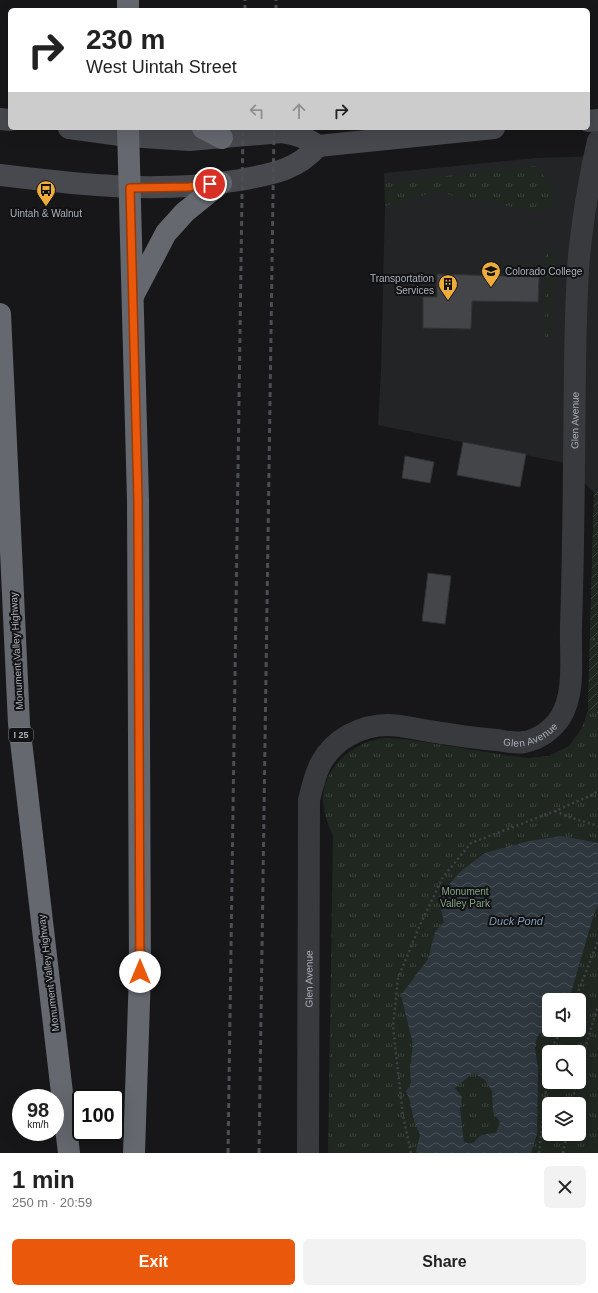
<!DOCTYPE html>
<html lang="en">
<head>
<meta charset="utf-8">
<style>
	:root { --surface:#fff; --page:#f2f2f2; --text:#222; --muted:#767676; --accent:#ea580c }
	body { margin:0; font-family:Arial,sans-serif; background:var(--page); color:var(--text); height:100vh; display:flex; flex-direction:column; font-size:15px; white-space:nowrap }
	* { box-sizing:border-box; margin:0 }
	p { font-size:13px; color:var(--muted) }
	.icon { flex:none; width:22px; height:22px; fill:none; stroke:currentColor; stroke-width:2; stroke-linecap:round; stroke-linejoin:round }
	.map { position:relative; height:1153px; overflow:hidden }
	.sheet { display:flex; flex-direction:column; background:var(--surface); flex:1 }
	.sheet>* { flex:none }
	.banner { position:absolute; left:8px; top:8px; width:582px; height:122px; border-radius:6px; box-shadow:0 4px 16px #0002; background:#fff; color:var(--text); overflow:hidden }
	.controls { position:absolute; left:542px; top:993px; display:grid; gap:8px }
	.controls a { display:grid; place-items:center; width:44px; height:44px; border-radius:6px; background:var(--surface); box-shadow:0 4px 16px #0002; font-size:20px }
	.speed { position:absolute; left:12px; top:1089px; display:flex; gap:8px; font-size:20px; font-weight:700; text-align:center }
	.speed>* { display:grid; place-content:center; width:52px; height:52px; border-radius:50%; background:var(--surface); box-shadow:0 4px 16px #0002; line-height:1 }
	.speed small { font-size:10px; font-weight:400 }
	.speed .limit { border:2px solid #111; border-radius:6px; background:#fff; color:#111 }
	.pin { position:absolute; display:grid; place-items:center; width:34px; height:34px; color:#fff; margin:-17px; border:2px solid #fff; border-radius:50%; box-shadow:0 1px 4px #0007 }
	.me { position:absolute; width:44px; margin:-22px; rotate:0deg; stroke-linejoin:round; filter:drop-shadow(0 0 3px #0008) }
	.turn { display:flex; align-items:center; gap:14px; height:84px; padding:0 12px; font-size:18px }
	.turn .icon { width:52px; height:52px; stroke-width:2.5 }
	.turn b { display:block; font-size:28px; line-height:34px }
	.lanes { display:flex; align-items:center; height:38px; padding:0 12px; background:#0003; justify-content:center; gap:20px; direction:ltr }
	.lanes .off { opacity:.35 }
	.round { display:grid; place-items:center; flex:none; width:42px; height:42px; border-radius:6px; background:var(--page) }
	.overview { display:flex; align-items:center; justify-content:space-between; height:68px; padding:0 12px }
	h1 { font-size:24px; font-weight:700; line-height:30px }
	.primary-button { display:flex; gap:8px; margin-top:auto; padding:8px 12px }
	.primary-button a { flex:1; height:46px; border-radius:6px; background:var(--accent); color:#fff; font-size:16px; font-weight:700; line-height:46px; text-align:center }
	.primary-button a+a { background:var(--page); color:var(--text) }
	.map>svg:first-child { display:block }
	.built { fill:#232426 }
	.grass { fill:url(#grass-tufts); fill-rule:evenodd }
	.garden { fill:url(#garden-furrows) }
	.water { fill:url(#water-waves); fill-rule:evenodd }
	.building { fill:#444549; stroke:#313235 }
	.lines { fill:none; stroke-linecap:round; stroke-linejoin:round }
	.path { stroke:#3f4145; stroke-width:2.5; stroke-dasharray:2 3; stroke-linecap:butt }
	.tertiary { stroke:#393a3e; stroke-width:22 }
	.secondary { stroke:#47494e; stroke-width:22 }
	.motorway { stroke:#65686f; stroke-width:22 }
	.rail { stroke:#4c4e53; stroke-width:3; stroke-dasharray:5 4; stroke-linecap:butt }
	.route-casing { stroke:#983908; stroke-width:10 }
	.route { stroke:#ea580c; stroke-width:7 }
	.labels { text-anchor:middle; stroke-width:4; stroke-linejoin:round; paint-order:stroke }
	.shield { fill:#121214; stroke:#7c8088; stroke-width:1 }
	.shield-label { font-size:9px; font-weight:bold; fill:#aaafb9 }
	.poi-label { font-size:10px; fill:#aaafb9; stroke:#121214 }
	.street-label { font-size:10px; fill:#aaafb9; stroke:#121214 }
	.park-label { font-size:10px; fill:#82a383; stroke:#121214 }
	.water-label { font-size:11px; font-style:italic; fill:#829db3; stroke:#121214 }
</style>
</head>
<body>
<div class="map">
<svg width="598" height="1153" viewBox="0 0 598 1153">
	<defs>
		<pattern id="grass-tufts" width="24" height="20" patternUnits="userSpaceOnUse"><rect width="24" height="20" fill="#1f2720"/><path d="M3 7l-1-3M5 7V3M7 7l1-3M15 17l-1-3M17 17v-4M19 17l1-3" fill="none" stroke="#3d443e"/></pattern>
		<pattern id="garden-furrows" width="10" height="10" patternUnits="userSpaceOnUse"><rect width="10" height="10" fill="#1f2720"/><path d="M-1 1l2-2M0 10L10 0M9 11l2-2" fill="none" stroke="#3d443e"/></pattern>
		<pattern id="water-waves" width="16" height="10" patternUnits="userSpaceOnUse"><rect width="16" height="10" fill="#2e373d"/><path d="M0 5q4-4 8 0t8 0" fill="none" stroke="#4a5157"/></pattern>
	</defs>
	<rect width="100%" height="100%" fill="#171719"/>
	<path class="built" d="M 598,156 L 598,488 L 594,493 L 565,463 L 378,425 L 381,370 L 385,206 L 384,173 L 535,158 Z"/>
	<g class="grass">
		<path d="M 535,166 L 555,189 L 553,208 L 538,212 L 435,192 L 385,206 L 385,183 Z"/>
		<path d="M 546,251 L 555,251 L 551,334 L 545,340 Z"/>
		<path d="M 598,488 L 598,1153 L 328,1153 L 333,836 C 328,825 324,814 323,801 C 321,768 357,738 388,738 C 404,738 421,742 437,744 C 467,749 497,754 527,758 L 549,756 L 569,746 L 582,728 L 588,710 L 594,493 ZM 549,1000 L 579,1000 L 579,1030 L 549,1030 ZM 549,1052 L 579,1052 L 579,1082 L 549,1082 ZM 549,1104 L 579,1104 L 579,1134 L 549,1134 Z"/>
	</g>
	<path class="garden" d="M 598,488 L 598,713 L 588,710 L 594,493 Z"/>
	<path class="water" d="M 562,836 L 598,843 L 598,905 L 593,917 L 569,1000 L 549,1000 L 549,1024 L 537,1037 L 535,1048 L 538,1068 L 537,1134 L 531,1153 L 417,1153 L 416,1151 L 420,1135 L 414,1121 L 410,1101 L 406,1091 L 411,1085 L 410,1069 L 413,1044 L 401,995 L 428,959 L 435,932 L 444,922 L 438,897 L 462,870 L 485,853 L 529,841 ZM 473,1073 L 485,1080 L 492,1091 L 493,1112 L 500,1122 L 496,1133 C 491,1133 486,1134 482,1135 C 473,1139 477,1147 464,1142 L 460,1109 L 462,1097 L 455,1088 Z"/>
	<g class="building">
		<path d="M 437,274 L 539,277 L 538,302 L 472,301 L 471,329 L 423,328 L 423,297 L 437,297 Z"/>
		<path d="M 463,442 L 526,454 L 520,487 L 457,475 Z"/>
		<path d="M 405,456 L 434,462 L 430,483 L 402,478 Z"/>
		<path d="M 428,573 L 451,576 L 445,624 L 422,621 Z"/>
	</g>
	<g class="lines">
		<g class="path">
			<path d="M 593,639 L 598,640"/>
			<path d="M 555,811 C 569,818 583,821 598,826"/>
			<path d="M 575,1000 L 598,941"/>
			<path d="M 549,1052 L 562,1030"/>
			<path d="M 579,1068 L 598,1006"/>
			<path d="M 572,1104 L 576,1082"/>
			<path d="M 411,1153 L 403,1116 L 393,1027 L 398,978 L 420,925 L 443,877 L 471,843 L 555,811 L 594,794 L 598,790"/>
			<path d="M 539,1153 L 546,1091 L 548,1055 L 549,1052"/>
			<path d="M 563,1153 L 567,1134"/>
		</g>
		<path class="tertiary" id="s1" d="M 308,1153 L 309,800 C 312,788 315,774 321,763 C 334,739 361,725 388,725 C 399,725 411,728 423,730 C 448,734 472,738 497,740 C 505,741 516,744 524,742 C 538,740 552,730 560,718 C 576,693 570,656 571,627 C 574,538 574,450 575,361 C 576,323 576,284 580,246 C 584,211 590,175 598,141"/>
		<g class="secondary">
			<path d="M 0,119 L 10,120"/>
			<path d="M 588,121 L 598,120"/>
			<path d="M 69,128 L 128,136 L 189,140 L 282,132 C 297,134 306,138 318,146 L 494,128"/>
			<path d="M 0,175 C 81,185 159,194 240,180 C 271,174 296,171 318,146"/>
		</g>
		<g class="motorway">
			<path d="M 128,0 L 128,10"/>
			<path d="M 128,128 L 138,500 L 140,972 L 134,1153"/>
			<path d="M 203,128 L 222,138"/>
			<path d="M 133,296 L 166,233 L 185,212 L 221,183"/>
			<path d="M 0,314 L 19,724 L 69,1153"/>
		</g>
		<g class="rail">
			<path d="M 245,10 L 245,0"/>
			<path d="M 276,10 L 276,0"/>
			<path d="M 228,1153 L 243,128"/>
			<path d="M 259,1153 L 274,128"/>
		</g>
	</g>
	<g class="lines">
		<defs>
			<path id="route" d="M 140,972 L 138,500 L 130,188 L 189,187 L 210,184"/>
		</defs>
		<use href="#route" class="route-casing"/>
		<use href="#route" class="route"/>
	</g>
	<defs>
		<symbol id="bus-pin" viewBox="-11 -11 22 30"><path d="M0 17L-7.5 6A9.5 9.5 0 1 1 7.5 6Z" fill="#edac3c" stroke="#121214"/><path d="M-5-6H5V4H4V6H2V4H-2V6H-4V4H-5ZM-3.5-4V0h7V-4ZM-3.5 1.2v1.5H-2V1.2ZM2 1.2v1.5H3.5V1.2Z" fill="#111"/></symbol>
		<symbol id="university-pin" viewBox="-11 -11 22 30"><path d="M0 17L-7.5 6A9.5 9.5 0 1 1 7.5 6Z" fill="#edac3c" stroke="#121214"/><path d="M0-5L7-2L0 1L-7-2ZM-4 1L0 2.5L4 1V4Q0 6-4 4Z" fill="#111"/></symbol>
		<symbol id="building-pin" viewBox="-11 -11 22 30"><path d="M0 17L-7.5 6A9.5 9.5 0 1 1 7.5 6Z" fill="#edac3c" stroke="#121214"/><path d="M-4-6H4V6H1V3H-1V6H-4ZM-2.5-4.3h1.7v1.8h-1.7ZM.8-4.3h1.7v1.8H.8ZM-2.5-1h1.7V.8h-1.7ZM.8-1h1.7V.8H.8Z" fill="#111"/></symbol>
	</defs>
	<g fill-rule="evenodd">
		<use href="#bus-pin" x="35" y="179" width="22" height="30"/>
		<use href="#university-pin" x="480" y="260" width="22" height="30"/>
		<use href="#building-pin" x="437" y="273" width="22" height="30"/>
	</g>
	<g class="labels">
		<rect class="shield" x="9" y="728" width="24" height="14" rx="3"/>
		<g class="shield-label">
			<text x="21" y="738">I 25</text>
		</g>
		<g class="poi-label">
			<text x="46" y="217">Uintah &amp; Walnut</text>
			<text x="505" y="275" text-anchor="start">Colorado College</text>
			<text x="434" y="282" text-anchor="end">Transportation<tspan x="434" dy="12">Services</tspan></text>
		</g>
		<g class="street-label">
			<text dy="4" stroke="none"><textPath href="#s1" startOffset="954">Glen Avenue</textPath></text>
			<text transform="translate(16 651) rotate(-93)" y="4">Monument Valley Highway</text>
			<text dy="4" stroke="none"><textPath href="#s1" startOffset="618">Glen Avenue</textPath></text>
			<text transform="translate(48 973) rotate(-97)" y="4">Monument Valley Highway</text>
			<text dy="4" stroke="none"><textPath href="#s1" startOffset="174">Glen Avenue</textPath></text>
		</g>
		<g class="park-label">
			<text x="465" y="895">Monument<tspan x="465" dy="12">Valley Park</tspan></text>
		</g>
		<g class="water-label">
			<text x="516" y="925">Duck Pond</text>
		</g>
	</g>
</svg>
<div class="controls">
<a><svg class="icon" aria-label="sound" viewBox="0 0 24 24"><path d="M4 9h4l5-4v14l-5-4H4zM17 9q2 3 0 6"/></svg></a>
<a><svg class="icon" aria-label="search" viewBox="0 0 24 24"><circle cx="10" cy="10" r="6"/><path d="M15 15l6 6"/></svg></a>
<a><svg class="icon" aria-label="layers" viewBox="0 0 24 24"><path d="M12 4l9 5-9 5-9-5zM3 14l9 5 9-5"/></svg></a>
</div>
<div class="speed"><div>98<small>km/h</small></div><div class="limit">100</div></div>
<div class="pin" style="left:210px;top:184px;background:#d93025"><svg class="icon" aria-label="arrive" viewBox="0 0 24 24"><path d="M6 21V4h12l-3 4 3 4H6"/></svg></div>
<svg class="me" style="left:140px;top:972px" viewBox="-20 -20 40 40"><circle r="19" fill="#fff"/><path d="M0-13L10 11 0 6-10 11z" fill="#ea580c"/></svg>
<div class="banner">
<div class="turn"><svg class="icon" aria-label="right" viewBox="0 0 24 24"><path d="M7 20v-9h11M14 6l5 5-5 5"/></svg><div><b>230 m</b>West Uintah Street</div></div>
<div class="lanes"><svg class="icon off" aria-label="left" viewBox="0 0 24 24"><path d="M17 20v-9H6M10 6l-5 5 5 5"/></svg><svg class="icon off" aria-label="ahead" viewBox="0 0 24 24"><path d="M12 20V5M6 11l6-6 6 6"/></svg><svg class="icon" aria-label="right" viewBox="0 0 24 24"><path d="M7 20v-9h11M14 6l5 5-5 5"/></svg></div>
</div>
</div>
<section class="sheet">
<div class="overview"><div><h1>1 min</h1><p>250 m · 20:59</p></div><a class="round"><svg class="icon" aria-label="close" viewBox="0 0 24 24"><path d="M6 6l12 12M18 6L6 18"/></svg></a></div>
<div class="primary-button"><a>Exit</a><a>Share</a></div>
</section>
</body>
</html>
